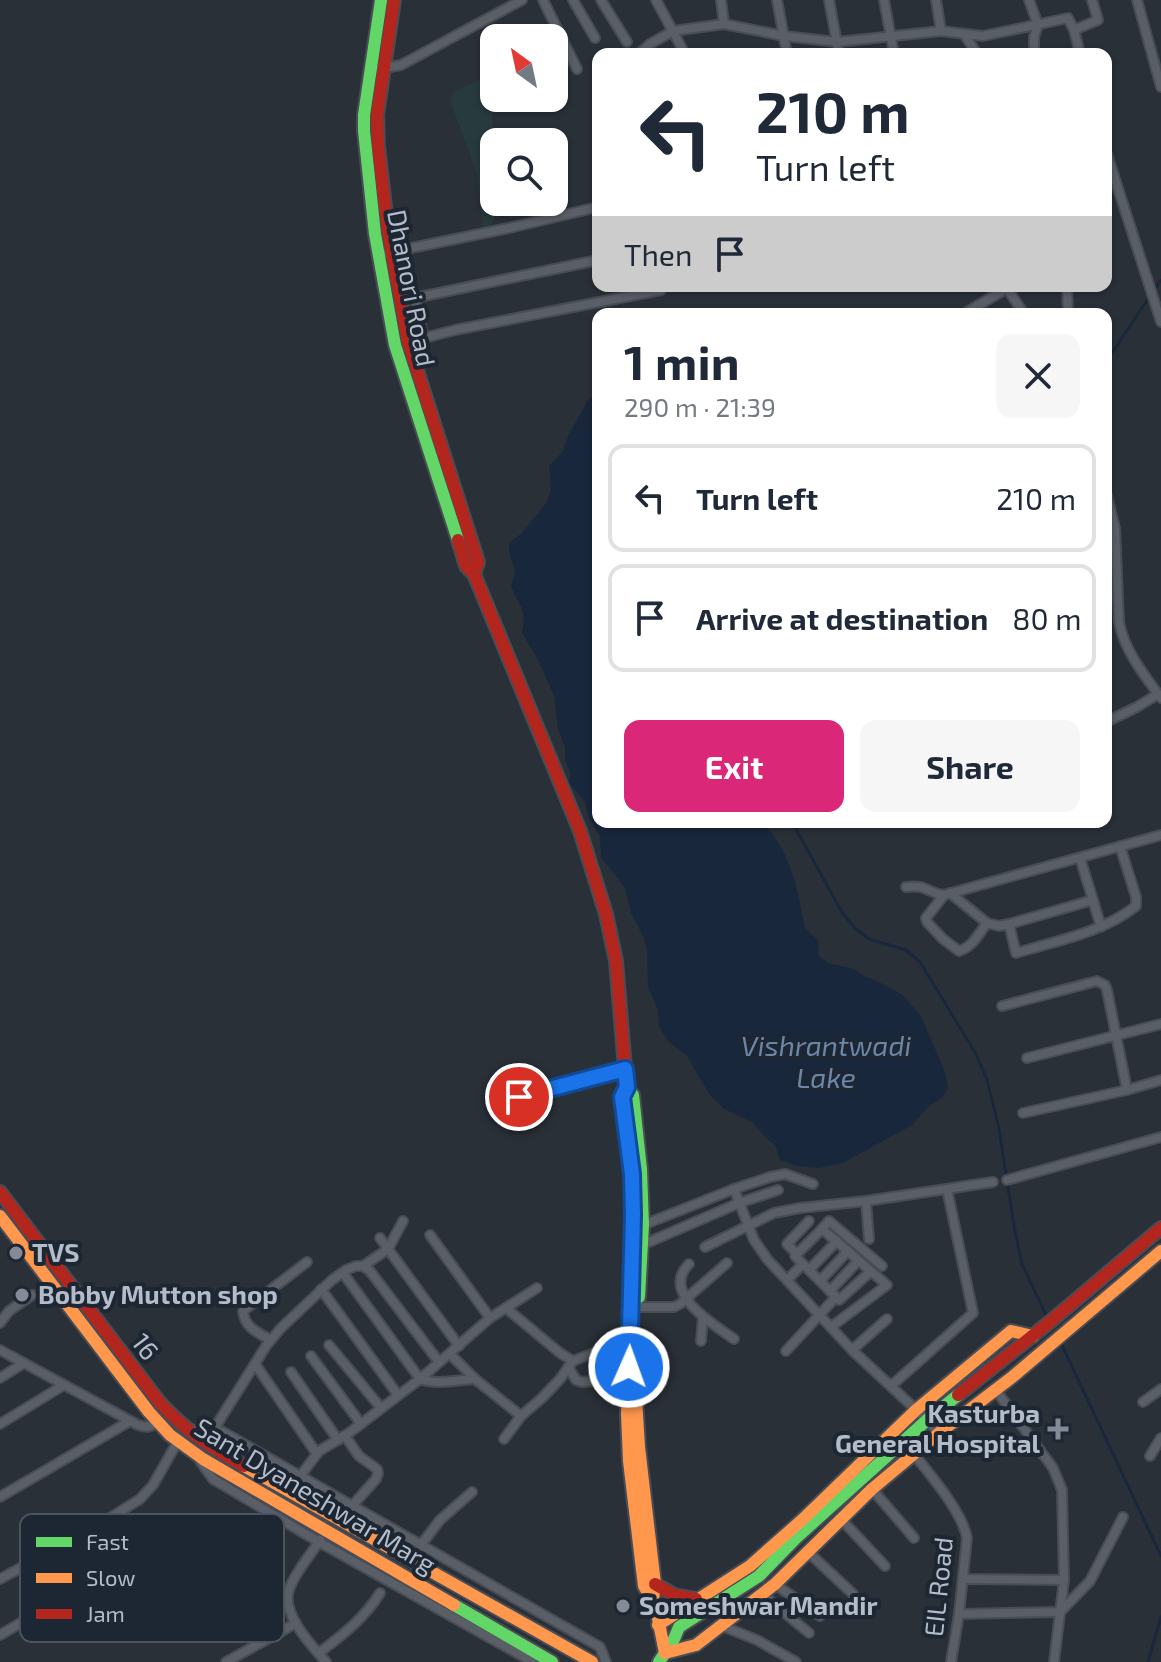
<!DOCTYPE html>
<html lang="en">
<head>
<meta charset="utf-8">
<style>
	:root { --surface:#fff; --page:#f6f6f7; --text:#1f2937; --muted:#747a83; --line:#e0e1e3; --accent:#db2777 }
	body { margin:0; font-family:"Exo 2",sans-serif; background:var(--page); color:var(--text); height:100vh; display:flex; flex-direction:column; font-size:30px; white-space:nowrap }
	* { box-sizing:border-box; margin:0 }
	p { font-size:26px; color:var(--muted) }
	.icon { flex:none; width:44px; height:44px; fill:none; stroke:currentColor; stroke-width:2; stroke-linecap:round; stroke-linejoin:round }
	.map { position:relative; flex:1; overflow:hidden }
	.details { position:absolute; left:592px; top:308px; width:520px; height:520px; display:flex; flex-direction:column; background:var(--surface); border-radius:16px; box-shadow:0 2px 6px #0004 }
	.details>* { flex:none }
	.banner { position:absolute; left:592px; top:48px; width:520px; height:244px; border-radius:16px; box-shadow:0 2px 6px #0004; background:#fff; color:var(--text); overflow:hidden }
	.needle { width:52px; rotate:327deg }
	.tools { position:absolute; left:480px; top:24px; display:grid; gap:16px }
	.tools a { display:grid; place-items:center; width:88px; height:88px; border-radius:16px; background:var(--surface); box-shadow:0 2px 6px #0004; font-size:40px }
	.pin { position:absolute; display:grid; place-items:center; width:68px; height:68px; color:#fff; margin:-34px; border:4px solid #fff; border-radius:50%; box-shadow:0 2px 8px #0007 }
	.me { position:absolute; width:88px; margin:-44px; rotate:2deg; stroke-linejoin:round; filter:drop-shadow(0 0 6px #0008) }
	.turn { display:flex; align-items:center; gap:28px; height:168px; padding:0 32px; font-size:36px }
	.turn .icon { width:104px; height:104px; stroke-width:2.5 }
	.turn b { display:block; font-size:56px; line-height:68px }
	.then { display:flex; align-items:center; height:76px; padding:0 32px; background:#0003; gap:16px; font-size:30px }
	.round { display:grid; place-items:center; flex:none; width:84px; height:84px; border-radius:16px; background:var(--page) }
	.headline { display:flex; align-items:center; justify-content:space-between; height:136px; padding:0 32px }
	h1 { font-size:48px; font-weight:700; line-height:60px }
	.button { display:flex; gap:16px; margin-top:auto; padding:16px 32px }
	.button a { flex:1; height:92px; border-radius:16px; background:var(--accent); color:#fff; font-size:32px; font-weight:700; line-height:92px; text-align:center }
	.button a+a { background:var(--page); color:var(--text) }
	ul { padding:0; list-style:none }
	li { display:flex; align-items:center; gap:24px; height:108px; margin:0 16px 12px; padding:0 16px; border:4px solid var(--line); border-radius:16px }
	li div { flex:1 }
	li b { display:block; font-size:30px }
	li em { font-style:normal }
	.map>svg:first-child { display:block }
	.green { fill:#273a3e }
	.water { fill:#19273c }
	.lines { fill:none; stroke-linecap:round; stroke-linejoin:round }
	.stream { stroke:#19273c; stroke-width:3 }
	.street-casing { stroke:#484c55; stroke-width:12 }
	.fast-casing { stroke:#484c55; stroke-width:16 }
	.slow-casing { stroke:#484c55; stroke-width:16 }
	.jam-casing { stroke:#484c55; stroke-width:16 }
	.street { stroke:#5a5e66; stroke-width:8 }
	.fast { stroke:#63d668; stroke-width:12 }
	.slow { stroke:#ff974d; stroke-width:12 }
	.jam { stroke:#b3261e; stroke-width:12 }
	.route-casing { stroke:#114b97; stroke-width:20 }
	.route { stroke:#1a73e8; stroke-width:14 }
	.poi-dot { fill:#848b96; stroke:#1d2633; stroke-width:3 }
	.labels { text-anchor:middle; stroke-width:8; stroke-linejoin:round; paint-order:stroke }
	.street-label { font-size:26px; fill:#b4bcc9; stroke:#1d2633 }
	.poi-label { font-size:26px; font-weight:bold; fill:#b4bcc9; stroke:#1d2633; text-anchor:start }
	.water-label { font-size:28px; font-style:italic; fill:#6d86a8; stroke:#1d2633 }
	.key { fill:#1d2633; stroke:#4a5360; stroke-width:2 }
	.key-label { font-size:22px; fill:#b4bcc9 }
</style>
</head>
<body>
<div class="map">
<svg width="1161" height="1662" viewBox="0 0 1161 1662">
	<rect width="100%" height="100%" fill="#2a3038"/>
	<path class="green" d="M 494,73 L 492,119 L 494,143 L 494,202 L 499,202 L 500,210 L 498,211 L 490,226 L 483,227 L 477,174 L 451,103 L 451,96 L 456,91 Z"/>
	<path class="water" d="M 598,391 L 598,822 L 760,822 C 786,839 799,890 803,920 L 806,929 L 818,940 L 819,956 L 828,963 L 854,969 L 864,976 L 873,979 L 903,995 L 921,1016 L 945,1072 L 948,1088 L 942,1098 L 928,1107 L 912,1125 L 843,1163 L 819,1168 L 798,1166 L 780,1160 L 775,1145 L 768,1140 L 752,1122 L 724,1109 L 709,1094 L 687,1056 L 668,1041 L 659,1027 L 658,1010 L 648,987 L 647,950 L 644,938 L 631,913 L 625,888 L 601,857 L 600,837 L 588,816 L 585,802 L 569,783 L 571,775 L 565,760 L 565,748 L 558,729 L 554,696 L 537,658 L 522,633 L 524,621 L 522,609 L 511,587 L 515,571 L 509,552 L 509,544 L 511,541 L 521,534 L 547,502 L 551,490 L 549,466 L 563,451 L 568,436 L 588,400 Z"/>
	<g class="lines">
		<g class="stream">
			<path d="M 1154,290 L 1161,280"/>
			<path d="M 1106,362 L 1150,296"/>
			<path d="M 792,822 L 843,914 L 856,929 L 869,939 L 906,950 L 920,962 L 976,1054 L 987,1080 L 999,1129 L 1014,1226 L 1022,1264 L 1047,1317"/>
			<path d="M 1060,1341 L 1161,1556"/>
			<path d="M 1148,1662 L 1161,1617"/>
		</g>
		<defs>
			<g id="street">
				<path d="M 543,0 L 577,69"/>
				<path d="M 573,0 L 595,38"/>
				<path d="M 601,0 L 627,42"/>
				<path d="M 656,0 L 685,54"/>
				<path d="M 721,0 L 724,24"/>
				<path d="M 777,0 L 787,54"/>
				<path d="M 829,0 L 839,54"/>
				<path d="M 884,0 L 894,54"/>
				<path d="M 936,0 L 941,31"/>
				<path d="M 1029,0 L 1038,25 L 1034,37 L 1034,54"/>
				<path d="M 1137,0 L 1161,87"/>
				<path d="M 1074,30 L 1098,20 L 1092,0"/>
				<path d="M 964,34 L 977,54"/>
				<path d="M 639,54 L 650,44 L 673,31 L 724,24 L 784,36 L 837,42 L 941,31 L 983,36 L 1068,18 L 1074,30 L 1080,54"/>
				<path d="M 380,69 L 401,65 L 522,0"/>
				<path d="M 1106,151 L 1161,322"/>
				<path d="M 387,253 L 509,228 L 598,207"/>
				<path d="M 1067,286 L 1068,314"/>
				<path d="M 415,298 L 424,338"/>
				<path d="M 400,301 L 598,260"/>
				<path d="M 964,314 L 1007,288 L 1024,314"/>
				<path d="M 408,342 L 455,330 L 661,290 L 660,286"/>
				<path d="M 1106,492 L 1115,528 L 1119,622 C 1124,650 1144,675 1161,698"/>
				<path d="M 1106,722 L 1137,707 L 1158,694"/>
				<path d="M 906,887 C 928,884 926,893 944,895 L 1161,835"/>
				<path d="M 950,893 L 987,923 L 999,926 L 1009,924 L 1093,900 L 1080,858"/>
				<path d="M 944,895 L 926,918 L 927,922 L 943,939 L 959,951 C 973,947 979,933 987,923"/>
				<path d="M 1093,900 L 1101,927"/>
				<path d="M 1009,924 L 1016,953 C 1056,941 1102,933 1136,906 L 1136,897 L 1120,846"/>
				<path d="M 1002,1006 L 1097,981 L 1105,985 L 1107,990 L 1127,1090 L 1023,1113"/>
				<path d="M 1027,1058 L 1161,1024"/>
				<path d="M 1127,1090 L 1161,1080"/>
				<path d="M 492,1104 L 625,1069"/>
				<path d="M 1007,1180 L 1161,1137"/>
				<path d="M 734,1189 L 754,1240 L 768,1260 L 852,1350 L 927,1420 L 939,1433"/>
				<path d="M 866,1201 L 869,1239"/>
				<path d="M 643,1225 L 734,1189 L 770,1177 L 785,1174 L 813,1184"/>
				<path d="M 822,1229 L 795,1256 L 839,1300 L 870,1272"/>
				<path d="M 430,1235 L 490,1318"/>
				<path d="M 380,1238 L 459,1346"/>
				<path d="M 642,1245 L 739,1203 L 778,1190"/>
				<path d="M 705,1247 L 774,1213 L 800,1208 L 866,1201 L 993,1182"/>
				<path d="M 797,1254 L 787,1244 L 809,1221"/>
				<path d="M 689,1264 C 660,1293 713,1324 734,1339"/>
				<path d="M 363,1266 L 388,1249 L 403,1221"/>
				<path d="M 809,1270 L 837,1241"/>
				<path d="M 343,1273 L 420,1379 C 437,1385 457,1380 475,1379"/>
				<path d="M 787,1280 L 803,1264"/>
				<path d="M 820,1281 L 848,1251"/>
				<path d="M 321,1289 L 398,1395"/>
				<path d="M 830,1291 L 858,1261"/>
				<path d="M 639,1307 L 674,1307 L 680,1304 L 727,1263"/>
				<path d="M 506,1308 L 560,1353 L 573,1361"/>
				<path d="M 0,1323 L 9,1311 L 32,1295"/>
				<path d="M 831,1327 L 887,1285 L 822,1229 L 829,1221 L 882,1266"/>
				<path d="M 271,1340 C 258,1333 244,1327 243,1311 L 307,1262"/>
				<path d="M 701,1341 L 703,1317"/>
				<path d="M 329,1345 L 381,1408"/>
				<path d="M 0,1350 L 138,1425 C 147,1428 151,1427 158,1422"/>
				<path d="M 852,1350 L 887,1319"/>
				<path d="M 786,1351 L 836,1297"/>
				<path d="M 450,1354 L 475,1379 L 521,1416 L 542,1398 L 560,1379 L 573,1361 L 630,1339"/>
				<path d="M 311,1356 L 361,1424"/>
				<path d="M 255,1364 L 317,1454"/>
				<path d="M 568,1367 L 576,1380 L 582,1382 L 611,1379"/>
				<path d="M 291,1372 L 338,1440"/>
				<path d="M 0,1378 L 24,1363"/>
				<path d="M 891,1386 L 973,1313 L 947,1189"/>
				<path d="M 995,1389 L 1053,1468 L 1062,1490 L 1064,1580 L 1054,1662"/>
				<path d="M 1143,1402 L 1161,1389"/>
				<path d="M 0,1424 L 64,1385"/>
				<path d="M 214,1429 L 266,1346 L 281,1328 L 332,1280 L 346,1270 L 356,1266 L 363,1266 L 370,1271 L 439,1362"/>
				<path d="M 188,1430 L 214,1429 L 223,1432 L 600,1647 L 606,1662"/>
				<path d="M 345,1436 L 359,1456 L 377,1469 L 378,1473 L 376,1479 L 352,1506"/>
				<path d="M 504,1439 L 521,1416"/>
				<path d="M 913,1453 C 930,1475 962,1511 967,1538 L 959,1614 L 951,1662"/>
				<path d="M 1150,1456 L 1161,1438"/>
				<path d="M 200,1461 L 213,1479 L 319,1542 L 533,1662"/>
				<path d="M 872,1489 L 914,1538"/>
				<path d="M 289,1491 L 319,1451 L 349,1433 L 420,1379 L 490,1318 L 537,1288"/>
				<path d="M 0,1497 L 130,1421"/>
				<path d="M 841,1519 L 885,1566"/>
				<path d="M 320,1540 C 310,1556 295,1572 289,1590 C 281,1614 312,1646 326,1662"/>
				<path d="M 421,1545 L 440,1520 L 472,1492"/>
				<path d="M 808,1552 L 853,1594"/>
				<path d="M 0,1579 L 91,1530 L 140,1499 L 153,1485 L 178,1441"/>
				<path d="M 963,1579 L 1064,1580"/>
				<path d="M 775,1584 L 820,1616"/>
				<path d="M 762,1594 L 809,1633"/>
				<path d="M 959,1614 L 1060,1612 L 1090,1581 L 1123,1517"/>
				<path d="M 722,1626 L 757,1640 L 796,1662"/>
				<path d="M 0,1635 L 125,1562 L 126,1557 L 124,1553 L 106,1520"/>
				<path d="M 319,1653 C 342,1635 364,1619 380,1593"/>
				<path d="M 226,1662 L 296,1623"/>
			</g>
			<g id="fast">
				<path d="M 381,0 L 364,115 L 364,131 L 375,234 L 395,345 L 458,540"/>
				<path d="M 627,1087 L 633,1095 L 641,1170 L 643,1225 L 639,1297"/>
				<path d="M 454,1605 L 552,1662"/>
				<path d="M 659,1662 L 674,1639 L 679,1627 L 759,1576 L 796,1538 L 927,1420 L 958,1395"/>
			</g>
			<g id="slow">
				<path d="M 625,1068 L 627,1087 L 622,1097 L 632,1174 L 633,1215 L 627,1414 L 629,1461 L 644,1586 L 656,1608 L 665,1653"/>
				<path d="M 0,1216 L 149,1412 L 170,1435 L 203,1459 L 454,1605"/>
				<path d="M 635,1383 L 639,1447 L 655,1584 L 653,1600"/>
				<path d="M 244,1466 L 592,1662"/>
				<path d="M 658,1625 L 750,1566 L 802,1520 L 916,1410 L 1011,1331 L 1033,1336"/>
				<path d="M 665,1653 L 696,1645 L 775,1584 L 872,1489 L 939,1433 L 1011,1378 L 1161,1251"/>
			</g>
			<g id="jam">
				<path d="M 394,0 L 377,115 L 378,146 L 388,232 L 408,342 L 478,562 L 474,574"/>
				<path d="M 458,540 L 466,566 L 474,574 L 580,831 L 606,914 L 616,961 L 625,1068"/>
				<path d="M 0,1192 L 160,1403 C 187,1432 210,1447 244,1466"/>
				<path d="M 958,1395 L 1051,1321 L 1161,1228"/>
				<path d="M 655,1584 L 674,1595 L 696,1599"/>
			</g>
		</defs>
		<use href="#street" class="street-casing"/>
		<use href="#fast" class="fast-casing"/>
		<use href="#slow" class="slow-casing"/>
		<use href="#jam" class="jam-casing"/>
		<use href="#street" class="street"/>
		<use href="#fast" class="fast"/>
		<use href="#slow" class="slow"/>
		<use href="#jam" class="jam"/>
	</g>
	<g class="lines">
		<defs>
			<path id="route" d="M 519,1097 L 625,1069 L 627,1087 L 622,1097 L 632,1174 L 633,1215 L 629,1367"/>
		</defs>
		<use href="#route" class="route-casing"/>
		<use href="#route" class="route"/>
	</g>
	<g class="poi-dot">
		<circle cx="16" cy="1253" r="8"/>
		<circle cx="22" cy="1295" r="8"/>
		<path d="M1054 1417h8v8h8v8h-8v8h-8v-8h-8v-8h8z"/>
		<circle cx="623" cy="1606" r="8"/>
	</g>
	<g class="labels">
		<g class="street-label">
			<text transform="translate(411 288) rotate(79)" y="9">Dhanori Road</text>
			<text transform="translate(145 1347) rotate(53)" y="9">16</text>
			<text transform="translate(315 1496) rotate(31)" y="9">Sant Dyaneshwar Marg</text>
			<text transform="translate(939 1587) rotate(-84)" y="9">EIL Road</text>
		</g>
		<g class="poi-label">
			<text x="32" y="1262">TVS</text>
			<text x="38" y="1304">Bobby Mutton shop</text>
			<text x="1040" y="1423" text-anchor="end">Kasturba<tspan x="1040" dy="30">General Hospital</tspan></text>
			<text x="639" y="1615">Someshwar Mandir</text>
		</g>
		<g class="water-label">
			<text x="826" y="1056">Vishrantwadi<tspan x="826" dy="32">Lake</tspan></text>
		</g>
	</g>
	<rect x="20" y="1514" width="264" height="128" rx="12" class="key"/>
	<rect x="36" y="1537" width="36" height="10" fill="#63d668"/>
	<rect x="36" y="1573" width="36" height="10" fill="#ff974d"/>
	<rect x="36" y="1609" width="36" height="10" fill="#b3261e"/>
	<g class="key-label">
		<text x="86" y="1550">Fast</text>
		<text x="86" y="1586">Slow</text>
		<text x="86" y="1622">Jam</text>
	</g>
</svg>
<div class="tools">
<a><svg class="needle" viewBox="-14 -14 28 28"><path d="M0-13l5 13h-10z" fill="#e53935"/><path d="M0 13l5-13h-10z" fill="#747a83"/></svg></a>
<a><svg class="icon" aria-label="search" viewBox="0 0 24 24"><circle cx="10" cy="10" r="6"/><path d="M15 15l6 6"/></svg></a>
</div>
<div class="pin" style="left:519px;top:1097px;background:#d93025"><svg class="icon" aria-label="arrive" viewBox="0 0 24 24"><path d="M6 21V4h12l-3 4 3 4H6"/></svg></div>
<svg class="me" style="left:629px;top:1367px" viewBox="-20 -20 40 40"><circle r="17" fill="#1a73e8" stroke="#fff" stroke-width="3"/><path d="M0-11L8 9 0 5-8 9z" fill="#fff"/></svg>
<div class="banner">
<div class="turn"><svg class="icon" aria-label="left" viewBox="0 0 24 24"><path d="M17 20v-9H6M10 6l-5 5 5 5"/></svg><div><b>210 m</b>Turn left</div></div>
<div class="then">Then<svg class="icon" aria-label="arrive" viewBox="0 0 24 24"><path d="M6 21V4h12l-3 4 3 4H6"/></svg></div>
</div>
<section class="details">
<div class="headline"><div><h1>1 min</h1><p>290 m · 21:39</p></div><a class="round"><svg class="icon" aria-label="close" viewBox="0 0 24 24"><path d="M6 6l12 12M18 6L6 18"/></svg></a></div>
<ul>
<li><svg class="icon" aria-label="left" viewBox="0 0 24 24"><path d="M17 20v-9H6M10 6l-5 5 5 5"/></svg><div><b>Turn left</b></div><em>210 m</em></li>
<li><svg class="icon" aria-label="arrive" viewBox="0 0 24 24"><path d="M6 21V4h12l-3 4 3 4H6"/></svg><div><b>Arrive at destination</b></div><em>80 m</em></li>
</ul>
<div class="button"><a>Exit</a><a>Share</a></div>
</section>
</div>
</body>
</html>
